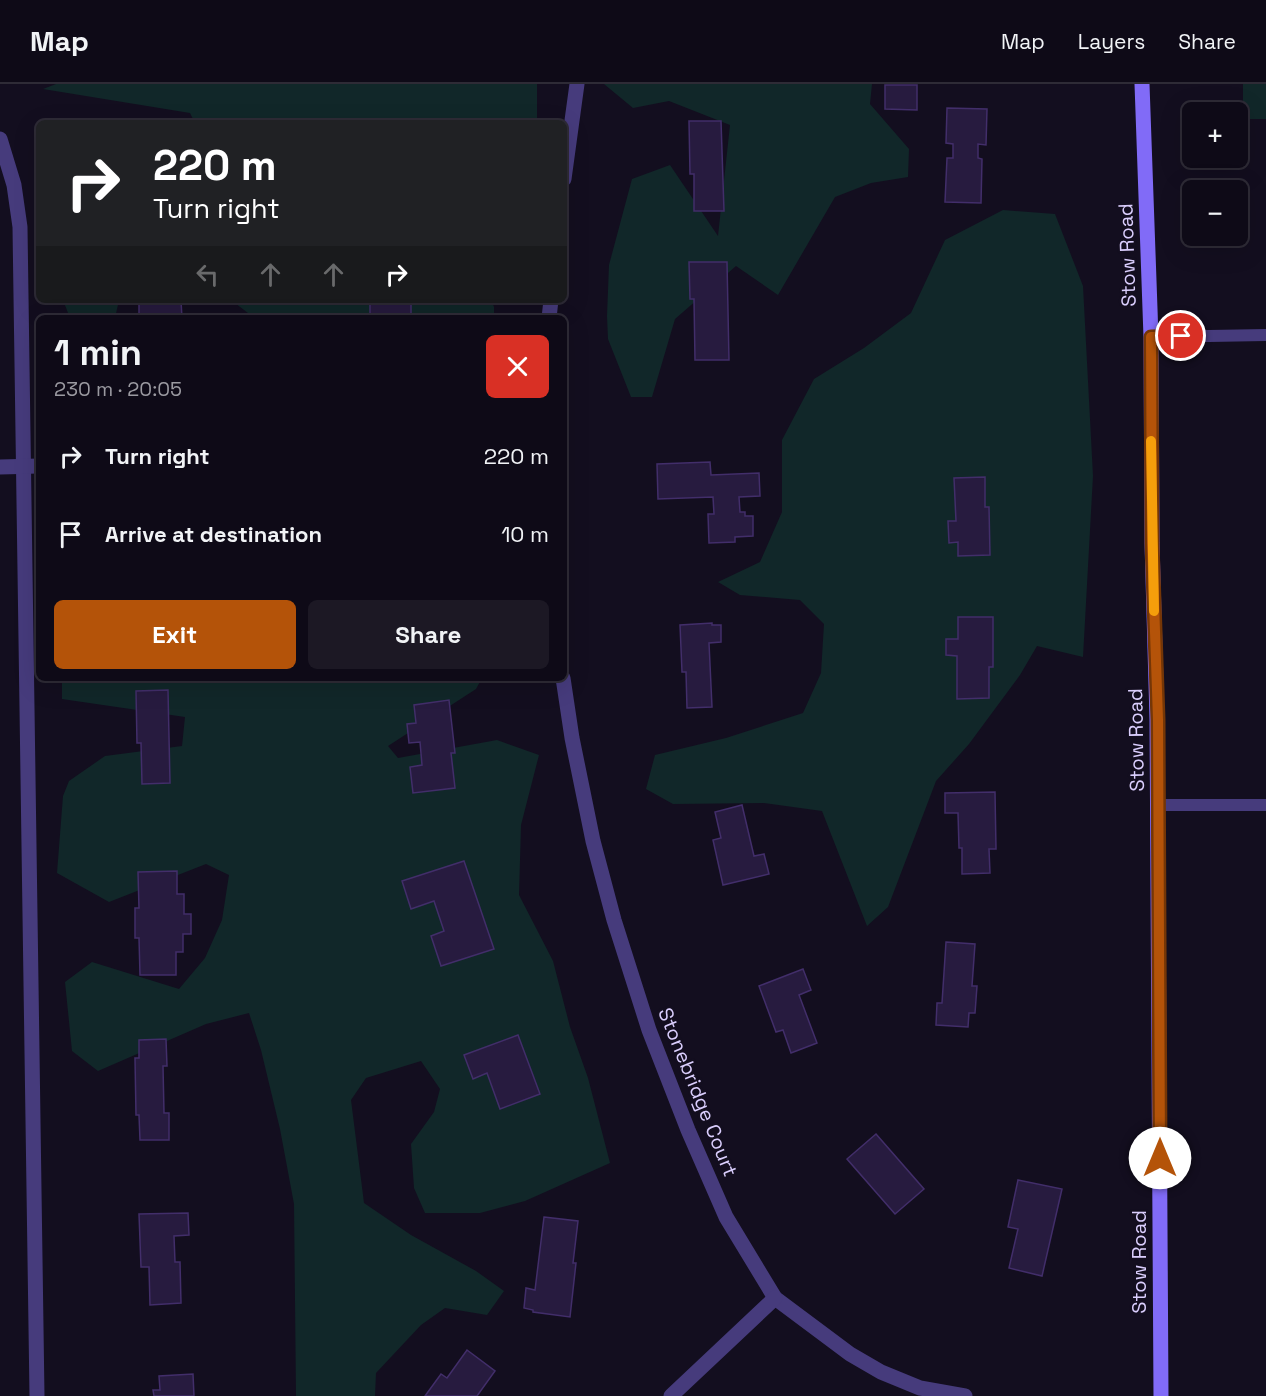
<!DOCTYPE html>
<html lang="en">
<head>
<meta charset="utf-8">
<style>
	:root { --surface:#0e0a17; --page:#1c1824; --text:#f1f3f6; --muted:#9b9aa1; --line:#2e2b36; --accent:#b45309 }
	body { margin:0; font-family:"Space Grotesk",sans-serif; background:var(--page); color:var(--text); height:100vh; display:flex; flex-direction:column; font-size:22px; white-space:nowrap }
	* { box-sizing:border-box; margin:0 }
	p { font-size:20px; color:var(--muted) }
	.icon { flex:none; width:33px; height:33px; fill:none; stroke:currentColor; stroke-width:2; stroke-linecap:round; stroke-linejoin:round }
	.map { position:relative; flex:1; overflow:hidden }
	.sheet { position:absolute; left:36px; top:231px; width:531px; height:366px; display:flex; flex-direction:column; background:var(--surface); border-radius:9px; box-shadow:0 6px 24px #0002,0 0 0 2px var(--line) }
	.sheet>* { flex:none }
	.hud { position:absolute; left:36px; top:36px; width:531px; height:183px; border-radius:9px; box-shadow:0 6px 24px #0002,0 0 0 2px var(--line); background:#202124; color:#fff; overflow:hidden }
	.fabs { position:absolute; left:1182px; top:18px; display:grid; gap:12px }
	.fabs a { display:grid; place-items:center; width:66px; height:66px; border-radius:9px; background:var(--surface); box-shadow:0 6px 24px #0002,0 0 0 2px var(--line); font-size:30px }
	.pin { position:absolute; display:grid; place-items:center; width:51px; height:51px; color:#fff; margin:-26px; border:3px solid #fff; border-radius:50%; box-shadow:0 2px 6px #0007 }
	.me { position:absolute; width:66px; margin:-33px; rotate:0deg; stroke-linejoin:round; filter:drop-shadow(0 0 4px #0008) }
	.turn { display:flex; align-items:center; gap:21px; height:126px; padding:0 18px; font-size:27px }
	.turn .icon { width:78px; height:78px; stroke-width:2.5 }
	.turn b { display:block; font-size:42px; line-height:51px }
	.lanes { display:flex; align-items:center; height:57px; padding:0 18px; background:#0003; justify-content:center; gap:30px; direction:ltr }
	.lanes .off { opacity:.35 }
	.round { display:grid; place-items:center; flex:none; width:63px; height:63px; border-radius:9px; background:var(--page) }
	.summary { display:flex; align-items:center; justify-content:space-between; height:102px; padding:0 18px }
	h1 { font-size:36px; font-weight:600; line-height:45px }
	.cta { display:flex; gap:12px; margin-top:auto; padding:12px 18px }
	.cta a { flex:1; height:69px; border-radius:9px; background:var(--accent); color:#fff; font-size:24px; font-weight:600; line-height:69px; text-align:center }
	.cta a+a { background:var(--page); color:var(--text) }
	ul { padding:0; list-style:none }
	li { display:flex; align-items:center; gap:18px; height:78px; padding:0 18px }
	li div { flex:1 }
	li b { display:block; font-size:22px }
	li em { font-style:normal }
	header { display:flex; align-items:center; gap:36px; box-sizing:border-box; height:84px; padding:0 30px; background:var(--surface); border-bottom:2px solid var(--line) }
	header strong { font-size:28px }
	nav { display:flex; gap:33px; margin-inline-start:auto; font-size:21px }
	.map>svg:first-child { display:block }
	.green { fill:#112729 }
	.building { fill:#271b3f; stroke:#422e6a; stroke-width:1.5 }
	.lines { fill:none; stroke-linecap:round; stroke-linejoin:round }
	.lane { stroke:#463b7c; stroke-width:12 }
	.street { stroke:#463b7c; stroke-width:15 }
	.secondary { stroke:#816bf7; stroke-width:15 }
	.route-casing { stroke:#753606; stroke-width:15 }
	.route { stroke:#b45309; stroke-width:10 }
	.slow { stroke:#f59e0b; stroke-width:10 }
	.labels { text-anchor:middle; stroke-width:5; stroke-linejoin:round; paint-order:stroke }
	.street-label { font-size:20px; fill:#dacefd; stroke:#130e1f }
</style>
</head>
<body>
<header>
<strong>Map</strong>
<nav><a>Map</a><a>Layers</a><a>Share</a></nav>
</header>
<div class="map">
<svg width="1266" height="1312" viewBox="0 0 1266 1312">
	<rect width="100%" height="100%" fill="#130e1f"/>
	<g class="green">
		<path d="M 56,0 L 537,0 L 537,35 L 534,39 L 195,39 L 190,29 L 43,5 Z"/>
		<path d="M 604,0 L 872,0 L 870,20 L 909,65 L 908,93 L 871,99 L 835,113 L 778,211 L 736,182 L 675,235 L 652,313 L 631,313 L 608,255 L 607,232 L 609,181 L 632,95 L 670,81 L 718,152 L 730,41 L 669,17 L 633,24 Z"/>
		<rect x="1243" y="0" width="23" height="35"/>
		<path d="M 1003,126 L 1055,130 L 1083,202 L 1093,392 L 1083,573 L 1037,562 L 1020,591 L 969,660 L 936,697 L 888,823 L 867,842 L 822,727 L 764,719 L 673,720 L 646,705 L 655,671 L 726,654 L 803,629 L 821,589 L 824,540 L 800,516 L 740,511 L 718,498 L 760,478 L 782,428 L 782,356 L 814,295 L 864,264 L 911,229 L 945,156 Z"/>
		<path d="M 63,216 L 119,216 L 115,234 L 70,234 Z"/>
		<path d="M 231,216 L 491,216 L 494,223 L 494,234 L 247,234 L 248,229 Z"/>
		<path d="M 62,594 L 482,594 L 476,605 L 388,662 L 398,674 L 497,656 L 539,671 L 521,741 L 519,811 L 553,877 L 570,943 L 588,994 L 610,1079 L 525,1117 L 480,1129 L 425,1129 L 414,1104 L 411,1060 L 434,1028 L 440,1005 L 421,977 L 366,994 L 351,1016 L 364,1119 L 411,1151 L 476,1187 L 504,1207 L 487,1231 L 445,1224 L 421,1241 L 376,1289 L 375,1312 L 296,1312 L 294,1120 L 280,1045 L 261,966 L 249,929 L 206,940 L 98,987 L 72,967 L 65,898 L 92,878 L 179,905 L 205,874 L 222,836 L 229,791 L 206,780 L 109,818 L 57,789 L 63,712 L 69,697 L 105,672 L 182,662 L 185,633 L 62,615 Z"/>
	</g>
	<g class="building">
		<path d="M 885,1 L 917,1 L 917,26 L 885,25 Z"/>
		<path d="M 947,24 L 987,25 L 986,61 L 978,60 L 978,74 L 982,75 L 981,119 L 945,118 L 947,74 L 953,74 L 953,60 L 946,59 Z"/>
		<path d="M 689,37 L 721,37 L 724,127 L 694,127 L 694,90 L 690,90 Z"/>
		<path d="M 689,178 L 727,178 L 729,276 L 695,276 L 694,215 L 690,215 Z"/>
		<path d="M 139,216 L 181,217 L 182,234 L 139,234 Z"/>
		<rect x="370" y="216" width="41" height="18"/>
		<path d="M 710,378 L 711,391 L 759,389 L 760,412 L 739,413 L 740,428 L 745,428 L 745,432 L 753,432 L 753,452 L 735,453 L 735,458 L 709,459 L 708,430 L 714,430 L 713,413 L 658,415 L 657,380 Z"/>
		<path d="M 985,393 L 985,423 L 989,423 L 990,471 L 958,472 L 958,458 L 949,459 L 948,437 L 956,437 L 954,394 Z"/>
		<path d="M 958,533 L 993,533 L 993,583 L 989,583 L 989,614 L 957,615 L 957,572 L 946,571 L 946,555 L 958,555 Z"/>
		<path d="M 712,539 L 712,541 L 721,541 L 721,558 L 709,559 L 712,623 L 687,624 L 686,588 L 682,588 L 680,541 Z"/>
		<path d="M 168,606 L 170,699 L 142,700 L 141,659 L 137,659 L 136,607 Z"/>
		<path d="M 449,616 L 455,669 L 451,669 L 455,704 L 413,709 L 410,683 L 422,681 L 420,658 L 409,659 L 407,640 L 416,639 L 414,621 Z"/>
		<path d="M 995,708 L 996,765 L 989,765 L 990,789 L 962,790 L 962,764 L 959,764 L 958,729 L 945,729 L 945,709 Z"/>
		<path d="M 742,721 L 754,772 L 764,770 L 769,790 L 723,801 L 713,756 L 721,754 L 715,728 Z"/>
		<path d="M 464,777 L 494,865 L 441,882 L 431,852 L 444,847 L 434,817 L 411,825 L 402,797 Z"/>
		<path d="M 177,787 L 177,810 L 184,810 L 184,830 L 191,830 L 191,850 L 183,850 L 183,868 L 176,868 L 176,891 L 140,891 L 139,854 L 135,854 L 135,824 L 139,824 L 138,788 Z"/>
		<path d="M 946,858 L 975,860 L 972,902 L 977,902 L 975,929 L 969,929 L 968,943 L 936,941 L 937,919 L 942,919 Z"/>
		<path d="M 803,885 L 811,906 L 799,911 L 817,959 L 791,969 L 783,946 L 776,948 L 759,902 Z"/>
		<path d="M 518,951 L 540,1010 L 500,1025 L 487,989 L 473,995 L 464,971 Z"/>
		<path d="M 166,955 L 167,982 L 163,982 L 164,1029 L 169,1029 L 169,1056 L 140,1056 L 139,1031 L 136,1031 L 135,974 L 139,974 L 139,956 Z"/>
		<path d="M 876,1050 L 924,1105 L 895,1130 L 847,1075 Z"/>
		<path d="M 1018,1096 L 1062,1105 L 1042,1192 L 1009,1184 L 1018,1145 L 1008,1143 Z"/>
		<path d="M 188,1129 L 189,1151 L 174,1152 L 175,1178 L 180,1178 L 181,1219 L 150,1221 L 149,1183 L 141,1183 L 139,1130 Z"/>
		<path d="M 544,1133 L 578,1137 L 573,1179 L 576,1179 L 570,1233 L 533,1228 L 533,1226 L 524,1224 L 526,1204 L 535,1206 Z"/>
		<path d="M 467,1266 L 495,1287 L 477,1312 L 425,1312 L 441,1290 L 447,1294 Z"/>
		<path d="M 193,1290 L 194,1312 L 154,1312 L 153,1306 L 160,1306 L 159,1292 Z"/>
	</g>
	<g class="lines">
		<g class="lane">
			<path d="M 1151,253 L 1266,251"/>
			<path d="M 1158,721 L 1266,721"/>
		</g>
		<g class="street">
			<path d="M 0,55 L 14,101 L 20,143 L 37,1312"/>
			<path d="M 564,95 L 577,0"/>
			<path d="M 549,234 L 551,216"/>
			<path d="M 0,383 L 39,382"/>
			<path d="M 563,594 L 572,654 L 593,757 L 614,836 L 649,946 L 688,1046 L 726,1133 L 775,1214 L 850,1270 L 881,1288 L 920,1304 L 965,1312"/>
			<path d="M 671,1312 L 775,1214"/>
		</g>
		<path class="secondary" d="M 1142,0 L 1151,253 L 1152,459 L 1157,635 L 1161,1312"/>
	</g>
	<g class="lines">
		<defs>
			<path id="route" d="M 1160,1074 L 1158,636 L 1152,459 L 1151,253 L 1181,252"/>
		</defs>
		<use href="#route" class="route-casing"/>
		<use href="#route" class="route"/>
		<path class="slow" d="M 1151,357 L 1154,527"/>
	</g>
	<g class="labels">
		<g class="street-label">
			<text transform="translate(1127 171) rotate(-92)" y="7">Stow Road</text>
			<text transform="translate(1136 656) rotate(-91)" y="7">Stow Road</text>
			<text transform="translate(698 1008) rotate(68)" y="7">Stonebridge Court</text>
			<text transform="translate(1139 1178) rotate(-90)" y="7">Stow Road</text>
		</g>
	</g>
</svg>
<div class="fabs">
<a>+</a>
<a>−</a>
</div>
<div class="pin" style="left:1181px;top:252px;background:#d93025"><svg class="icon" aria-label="arrive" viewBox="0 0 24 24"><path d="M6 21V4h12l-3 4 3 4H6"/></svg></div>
<svg class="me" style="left:1160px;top:1074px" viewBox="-20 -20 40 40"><circle r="19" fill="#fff"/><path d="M0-13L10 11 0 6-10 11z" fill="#b45309"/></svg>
<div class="hud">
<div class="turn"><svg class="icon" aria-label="right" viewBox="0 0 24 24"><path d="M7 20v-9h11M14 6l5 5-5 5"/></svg><div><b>220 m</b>Turn right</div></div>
<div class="lanes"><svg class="icon off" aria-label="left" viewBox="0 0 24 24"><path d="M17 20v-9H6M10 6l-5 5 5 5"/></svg><svg class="icon off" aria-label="ahead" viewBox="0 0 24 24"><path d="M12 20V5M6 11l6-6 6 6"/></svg><svg class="icon off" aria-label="ahead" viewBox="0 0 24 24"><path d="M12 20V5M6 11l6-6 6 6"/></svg><svg class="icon" aria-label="right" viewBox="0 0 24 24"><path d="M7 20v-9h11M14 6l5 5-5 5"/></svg></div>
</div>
<section class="sheet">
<div class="summary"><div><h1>1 min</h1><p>230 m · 20:05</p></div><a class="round" style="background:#d93025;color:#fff"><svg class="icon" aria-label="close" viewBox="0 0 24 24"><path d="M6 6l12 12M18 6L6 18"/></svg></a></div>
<ul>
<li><svg class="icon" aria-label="right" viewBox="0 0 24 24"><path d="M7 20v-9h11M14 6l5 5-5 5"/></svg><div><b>Turn right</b></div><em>220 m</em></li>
<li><svg class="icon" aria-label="arrive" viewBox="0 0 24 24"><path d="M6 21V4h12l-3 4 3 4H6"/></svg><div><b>Arrive at destination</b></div><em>10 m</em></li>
</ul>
<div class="cta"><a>Exit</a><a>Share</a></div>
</section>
</div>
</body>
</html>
